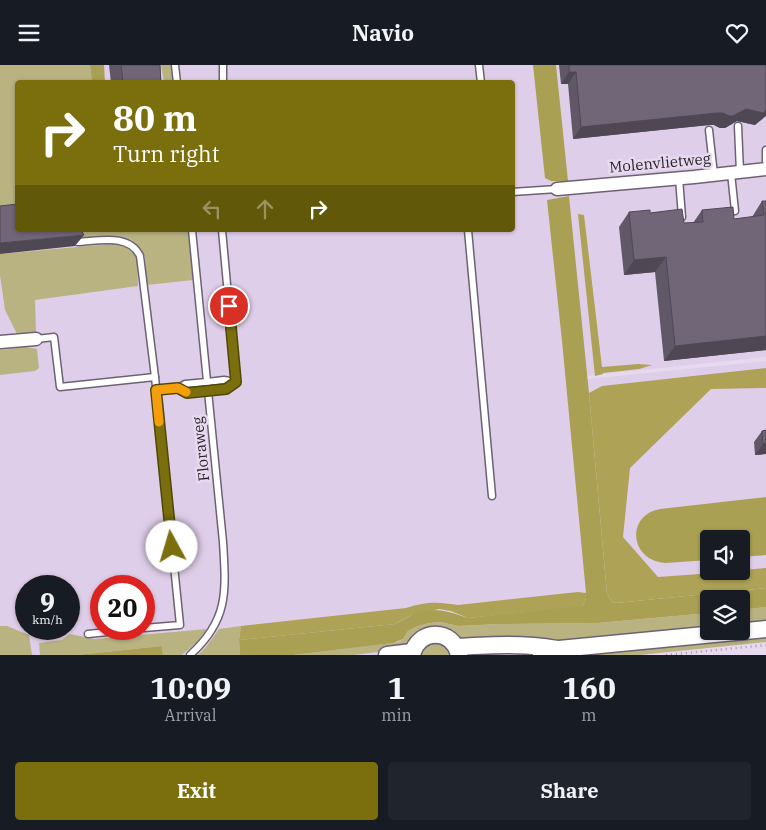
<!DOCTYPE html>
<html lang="en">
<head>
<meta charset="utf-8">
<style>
	:root { --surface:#171b24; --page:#20242c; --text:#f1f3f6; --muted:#9ea1a6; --accent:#7b6f0d }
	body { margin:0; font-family:"IBM Plex Serif",serif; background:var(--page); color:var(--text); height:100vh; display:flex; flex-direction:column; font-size:19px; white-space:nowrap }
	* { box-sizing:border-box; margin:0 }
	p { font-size:16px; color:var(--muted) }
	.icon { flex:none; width:28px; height:28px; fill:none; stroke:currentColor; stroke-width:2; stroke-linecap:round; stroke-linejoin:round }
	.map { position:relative; height:590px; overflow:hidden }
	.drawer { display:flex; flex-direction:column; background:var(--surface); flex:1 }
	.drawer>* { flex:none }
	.top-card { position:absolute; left:15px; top:15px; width:500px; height:152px; border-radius:5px; box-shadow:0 1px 4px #0004; background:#7b6f0d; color:#fff; overflow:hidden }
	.controls { position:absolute; left:700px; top:465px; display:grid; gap:10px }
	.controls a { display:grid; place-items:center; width:50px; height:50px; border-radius:5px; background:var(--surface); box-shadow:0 1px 4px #0004; font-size:25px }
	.speed { position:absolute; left:15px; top:510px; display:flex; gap:10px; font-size:25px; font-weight:700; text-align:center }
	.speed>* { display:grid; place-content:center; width:65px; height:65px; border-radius:50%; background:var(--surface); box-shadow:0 1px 4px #0004; line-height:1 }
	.speed small { font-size:12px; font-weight:400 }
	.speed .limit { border:8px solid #d22; background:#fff; color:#111 }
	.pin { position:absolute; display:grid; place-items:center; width:42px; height:42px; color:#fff; margin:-21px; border:2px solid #fff; border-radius:50%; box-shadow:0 1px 5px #0007 }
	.me { position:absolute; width:55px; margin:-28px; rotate:354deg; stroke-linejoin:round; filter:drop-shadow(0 0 4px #0008) }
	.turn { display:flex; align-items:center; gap:18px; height:105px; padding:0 15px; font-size:22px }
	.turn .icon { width:65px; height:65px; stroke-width:2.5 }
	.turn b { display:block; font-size:35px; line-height:42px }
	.lanes { display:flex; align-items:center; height:48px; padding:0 15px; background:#0003; justify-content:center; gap:25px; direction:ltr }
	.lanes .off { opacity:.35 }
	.eta { display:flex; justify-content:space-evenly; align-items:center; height:85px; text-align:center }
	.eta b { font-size:30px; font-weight:800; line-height:35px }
	.button { display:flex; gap:10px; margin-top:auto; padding:10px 15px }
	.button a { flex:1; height:58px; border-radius:5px; background:var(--accent); color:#fff; font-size:20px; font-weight:800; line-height:58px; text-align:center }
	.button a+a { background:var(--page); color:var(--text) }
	header { display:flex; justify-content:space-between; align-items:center; height:65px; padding:0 15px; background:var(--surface); font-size:22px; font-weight:800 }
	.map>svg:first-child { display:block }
	.built { fill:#dfcee9; fill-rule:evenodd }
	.green { fill:#b9b382 }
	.forest { fill:#ada255 }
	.water { fill:#aaa053 }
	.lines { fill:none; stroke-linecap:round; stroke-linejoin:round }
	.service-casing { stroke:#6d6274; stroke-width:9 }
	.minor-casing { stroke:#6d6274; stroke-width:15 }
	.tertiary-casing { stroke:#6d6274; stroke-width:19 }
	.path { stroke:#9f95a5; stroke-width:2.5; stroke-dasharray:1 4; stroke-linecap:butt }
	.service { stroke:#fff; stroke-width:6 }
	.minor { stroke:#fff; stroke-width:12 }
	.tertiary { stroke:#fff; stroke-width:16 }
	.wall { fill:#615867 }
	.shaded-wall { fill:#4f4754 }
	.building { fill:#716678; stroke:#4f4754 }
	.route-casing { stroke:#504808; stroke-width:12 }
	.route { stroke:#7b6f0d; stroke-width:9 }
	.slow { stroke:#f59e0b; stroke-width:9 }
	.labels { text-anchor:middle; stroke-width:5; stroke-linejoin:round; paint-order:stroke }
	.street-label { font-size:15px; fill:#2a252d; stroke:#e7daef }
</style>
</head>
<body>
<header><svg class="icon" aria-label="menu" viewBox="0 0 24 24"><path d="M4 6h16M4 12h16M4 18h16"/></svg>Navio<svg class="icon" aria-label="heart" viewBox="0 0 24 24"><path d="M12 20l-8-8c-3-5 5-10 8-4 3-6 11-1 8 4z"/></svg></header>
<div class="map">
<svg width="766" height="590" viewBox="0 0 766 590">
	<rect width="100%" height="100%" fill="#e7daef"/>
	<g class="built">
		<path d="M 0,0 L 766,0 L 766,292 L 575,312 L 598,550 L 408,558 L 402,590 L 0,590 ZM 18,18 L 512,18 L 512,165 L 18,165 ZM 26,521 L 69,521 L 69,564 L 26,564 ZM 101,521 L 144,521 L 144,564 L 101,564 Z"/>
		<path d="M 766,296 L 766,523 L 609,534 L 587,314 ZM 709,474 L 741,474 L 741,506 L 709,506 Z"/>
	</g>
	<g class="green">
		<path d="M 0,0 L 90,0 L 92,17 L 18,18 L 17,150 L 0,152 Z"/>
		<path d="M 161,0 L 171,0 L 173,17 L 164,17 Z"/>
		<path d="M 75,165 L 188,165 L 193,215 L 147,220 L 145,192 L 141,184 L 132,175 L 119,171 L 76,174 Z"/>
		<path d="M 121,178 L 132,185 L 137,193 L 138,221 L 35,235 L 36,268 L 17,269 L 5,245 L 0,210 L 0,189 Z"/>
		<path d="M 25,282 L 37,284 L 39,303 L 35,306 L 0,310 L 0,285 Z"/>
		<path d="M 766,542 L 766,558 L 741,561 L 741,545 Z"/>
		<path d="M 709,548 L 709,564 L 590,576 L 498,576 L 475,578 L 418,569 L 402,583 L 393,585 L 354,590 L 293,590 L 398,577 L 403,574 L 408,566 L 418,561 L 430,558 L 440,557 L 459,561 L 499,559 L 598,558 Z"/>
		<path d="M 0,561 L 7,561 L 29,570 L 32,590 L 0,590 Z"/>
		<path d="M 241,561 L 239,575 L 240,590 L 198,590 L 206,582 L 219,564 Z"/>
		<path d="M 207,564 L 198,576 L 182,590 L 163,590 L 162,581 L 77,590 L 40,590 L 39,578 L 62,575 L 70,569 L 95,574 Z"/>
		<path d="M 766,571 L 766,577 L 640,590 L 577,590 Z"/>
		<path d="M 435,578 C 444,579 447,582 451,590 L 420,590 C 423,583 428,579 435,578 Z"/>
	</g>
	<g class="forest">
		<path d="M 578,149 L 584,150 L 602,302 L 638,299 L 652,300 L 639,304 L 603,308 L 603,309 L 595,311 Z"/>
		<path d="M 766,303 L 766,323 L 711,324 L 630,403 L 623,472 L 658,512 L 741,506 L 741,505 L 766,503 L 766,523 L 616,538 L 612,537 L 607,529 L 589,328 L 602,321 Z"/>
		<path d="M 578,527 L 586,528 L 586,533 L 583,541 L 581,542 L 468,553 L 451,546 L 439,544 L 411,550 L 395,559 L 239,575 L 241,561 L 406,543 C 428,536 436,537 458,540 Z"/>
	</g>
	<g class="water">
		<path d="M 90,0 L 104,0 L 105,17 L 92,17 Z"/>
		<path d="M 533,0 L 556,0 L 568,116 L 551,116 L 545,113 Z"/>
		<path d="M 569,131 L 589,328 L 607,529 L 612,537 L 616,538 L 766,523 L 766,542 L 741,545 L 741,534 L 709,534 L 709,548 L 598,558 L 499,559 L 459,561 L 440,557 L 430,558 L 418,561 L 408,566 L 403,574 L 393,578 L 293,590 L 240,590 L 239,575 L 395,559 C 402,556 407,552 413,549 C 434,541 448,546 468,553 L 583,541 L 586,533 L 586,528 L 562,276 L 547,135 Z"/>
		<path d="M 766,432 L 766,490 L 741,492 L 741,474 L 709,474 L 709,495 L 665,498 C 629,495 626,450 660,444 Z"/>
		<path d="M 162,581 L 163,590 L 77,590 Z"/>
	</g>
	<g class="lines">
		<defs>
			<g id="service">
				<path d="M 175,0 L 177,18"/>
				<path d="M 223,0 L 223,18"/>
				<path d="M 479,0 L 481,18"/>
				<path d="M 738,61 L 740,107"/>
				<path d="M 709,65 L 714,110"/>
				<path d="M 766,85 L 766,96"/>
				<path d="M 731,108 L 735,146"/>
				<path d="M 679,113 L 682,152"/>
				<path d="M 512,127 L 557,124"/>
				<path d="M 222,165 L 236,317"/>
				<path d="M 468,165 L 492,431"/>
				<path d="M 78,177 C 99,176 129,168 140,191 L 155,312"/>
				<path d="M 36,274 L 54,272 L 60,322 L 155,312 L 180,560 L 144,563"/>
				<path d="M 178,323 L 187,328 L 226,324 L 236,317"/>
				<path d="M 156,325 L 178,323 L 185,319 L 207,317 L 224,315 L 236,317"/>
				<path d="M 88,569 L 137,564"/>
				<path d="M 190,590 C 229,555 226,526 223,477 L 192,165"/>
			</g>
			<g id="minor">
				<path d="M 557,124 L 694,112 L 766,104"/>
				<path d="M 0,277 L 36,274"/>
			</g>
			<g id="tertiary">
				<path d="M 457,582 C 491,580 523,578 557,584"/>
				<path d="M 387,590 L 412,587"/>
				<path d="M 412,590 C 418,563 453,563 459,590"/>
				<path d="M 541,590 L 559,584 L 766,564"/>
			</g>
		</defs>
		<use href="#service" class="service-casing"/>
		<use href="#minor" class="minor-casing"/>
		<use href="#tertiary" class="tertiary-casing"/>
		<path class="path" d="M 666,590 L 766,580"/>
		<use href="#service" class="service"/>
		<use href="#minor" class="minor"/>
		<use href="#tertiary" class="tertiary"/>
	</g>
	<g class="wall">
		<path d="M 109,0 L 160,0 L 161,18 L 111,18 Z"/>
		<path d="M 559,0 L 766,0 L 755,60 L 737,56 L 725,63 L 720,63 L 714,60 L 709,60 L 573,74 L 568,19 L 561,19 Z"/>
		<path d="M 762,136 L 766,136 L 766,285 L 664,296 L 655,207 L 624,210 L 619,162 L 629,147 L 650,148 L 684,158 L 693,158 L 702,145 L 734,154 L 752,152 Z"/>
		<path d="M 766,365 L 766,389 L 755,390 L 754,377 L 762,366 Z"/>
	</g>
	<g class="shaded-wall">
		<path d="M 569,7 L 576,7 L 568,19 L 561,19 Z"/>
		<path d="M 746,44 L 766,45 L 766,51 L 755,60 L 737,56 L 725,63 L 720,63 L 714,60 L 709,60 L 573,74 L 581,62 L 717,48 Z"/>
		<path d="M 84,170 L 75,181 L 0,189 L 0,178 Z"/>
		<path d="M 666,192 L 655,207 L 624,210 L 634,195 Z"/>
		<path d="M 766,271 L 766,285 L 664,296 L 675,281 Z"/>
		<path d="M 766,378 L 766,389 L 755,390 L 763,379 Z"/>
	</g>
	<g class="building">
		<path d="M 121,0 L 160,0 L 161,18 L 123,18 Z"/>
		<path d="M 569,0 L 766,0 L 766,45 L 763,48 L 746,44 L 733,51 L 729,51 L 723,48 L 717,48 L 581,62 L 576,7 L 569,7 Z"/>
		<path d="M 762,136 L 766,136 L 766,271 L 675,281 L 666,192 L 634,195 L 629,147 L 650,145 L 650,148 L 682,144 L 684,158 L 703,157 L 702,145 L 733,142 L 734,154 L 764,150 Z"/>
		<path d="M 18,139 L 18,165 L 81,165 L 84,170 L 0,178 L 0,141 Z"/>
		<path d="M 766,365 L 766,378 L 763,379 L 762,366 Z"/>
	</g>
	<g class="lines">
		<defs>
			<path id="route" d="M 172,482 L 156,325 L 178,323 L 187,328 L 226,324 L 236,317 L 229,241"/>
		</defs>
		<use href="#route" class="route-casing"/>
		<use href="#route" class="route"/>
		<path class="slow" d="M 159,357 L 156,325 L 178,323 L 186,327"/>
	</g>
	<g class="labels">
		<g class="street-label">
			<text transform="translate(660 98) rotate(-5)" y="5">Molenvlietweg</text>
			<text transform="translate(201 384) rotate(-96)" y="5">Floraweg</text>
		</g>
	</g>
</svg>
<div class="controls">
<a><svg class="icon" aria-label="sound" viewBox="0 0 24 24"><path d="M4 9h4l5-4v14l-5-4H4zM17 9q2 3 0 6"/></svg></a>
<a><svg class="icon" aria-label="layers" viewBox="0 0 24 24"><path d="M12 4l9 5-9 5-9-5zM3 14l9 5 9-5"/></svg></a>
</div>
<div class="speed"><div>9<small>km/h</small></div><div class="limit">20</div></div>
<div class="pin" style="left:229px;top:241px;background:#d93025"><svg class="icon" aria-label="arrive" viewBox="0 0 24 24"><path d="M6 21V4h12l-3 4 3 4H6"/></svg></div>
<svg class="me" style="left:172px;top:482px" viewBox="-20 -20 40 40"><circle r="19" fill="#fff"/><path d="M0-13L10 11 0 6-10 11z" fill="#7b6f0d"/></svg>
<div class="top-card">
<div class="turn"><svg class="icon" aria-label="right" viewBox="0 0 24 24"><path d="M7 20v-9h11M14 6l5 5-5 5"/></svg><div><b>80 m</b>Turn right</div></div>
<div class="lanes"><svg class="icon off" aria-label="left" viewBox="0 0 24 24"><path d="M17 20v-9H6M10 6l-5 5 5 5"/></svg><svg class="icon off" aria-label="ahead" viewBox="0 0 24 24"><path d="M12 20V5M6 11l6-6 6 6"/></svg><svg class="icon" aria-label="right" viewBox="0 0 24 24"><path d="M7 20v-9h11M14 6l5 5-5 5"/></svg></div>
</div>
</div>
<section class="drawer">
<div class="eta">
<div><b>10:09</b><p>Arrival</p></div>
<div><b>1</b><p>min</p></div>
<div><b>160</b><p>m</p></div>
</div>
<div class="button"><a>Exit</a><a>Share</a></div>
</section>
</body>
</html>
